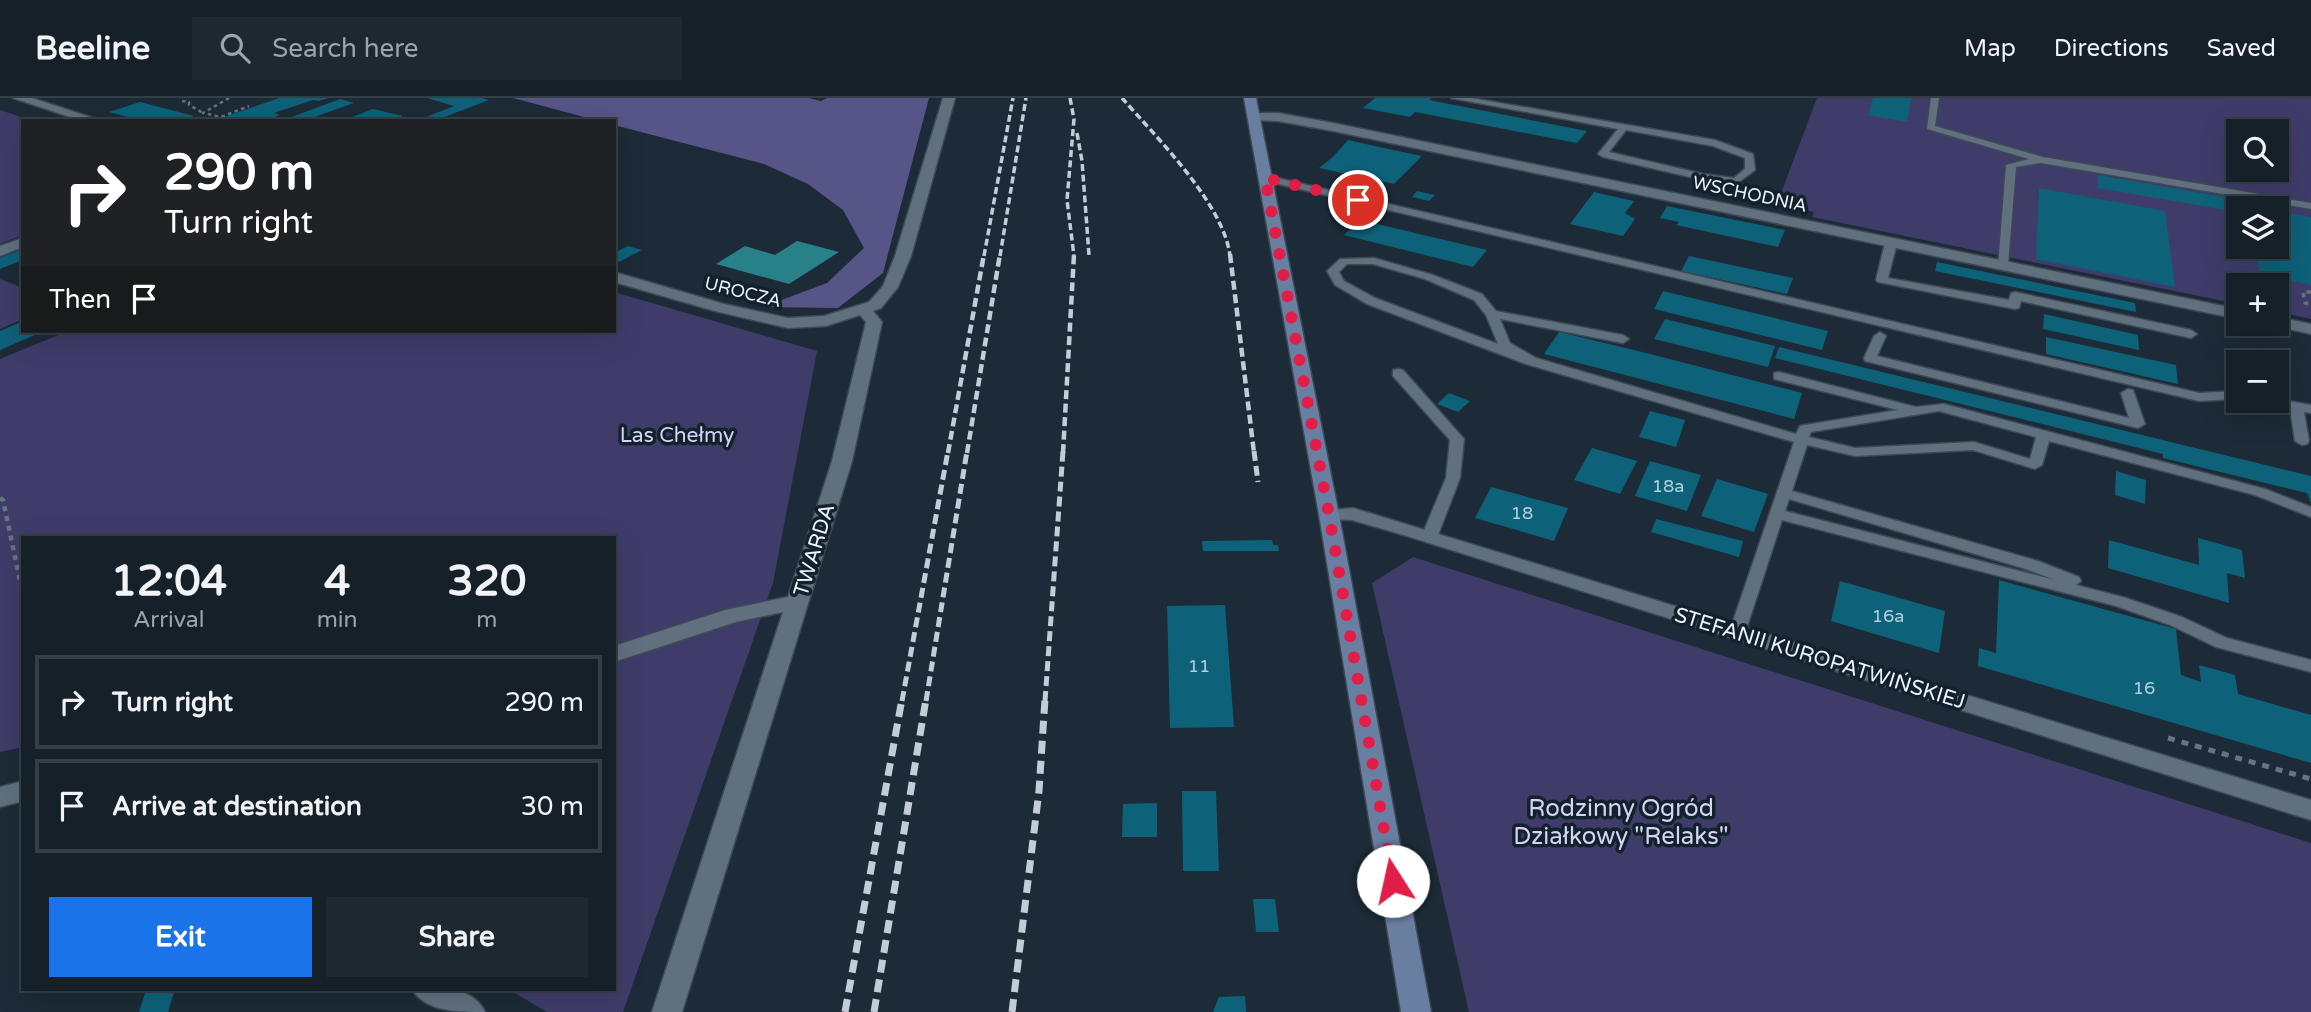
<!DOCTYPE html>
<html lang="en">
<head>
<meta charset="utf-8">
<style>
	:root { --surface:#152029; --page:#1e2831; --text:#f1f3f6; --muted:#9da3a8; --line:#343e46; --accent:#1a73e8 }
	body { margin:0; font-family:"Varela Round",sans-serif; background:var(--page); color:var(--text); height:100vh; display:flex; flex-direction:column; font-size:26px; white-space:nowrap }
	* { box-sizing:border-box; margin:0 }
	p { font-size:23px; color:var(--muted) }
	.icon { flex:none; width:38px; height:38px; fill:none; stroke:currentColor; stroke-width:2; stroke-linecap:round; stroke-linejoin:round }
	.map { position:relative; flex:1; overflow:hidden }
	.sheet { position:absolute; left:21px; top:438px; width:595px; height:455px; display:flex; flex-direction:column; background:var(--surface); border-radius:0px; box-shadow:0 7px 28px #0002,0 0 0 2px var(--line) }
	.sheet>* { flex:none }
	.banner { position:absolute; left:21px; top:21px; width:595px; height:214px; border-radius:0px; box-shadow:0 7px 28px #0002,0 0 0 2px var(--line); background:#202124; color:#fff; overflow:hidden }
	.fabs { position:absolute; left:2226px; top:21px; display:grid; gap:14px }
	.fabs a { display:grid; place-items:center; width:63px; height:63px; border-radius:0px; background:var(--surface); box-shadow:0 7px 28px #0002,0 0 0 2px var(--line); font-size:35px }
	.pin { position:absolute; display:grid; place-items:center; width:60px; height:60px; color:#fff; margin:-30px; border:4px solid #fff; border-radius:50%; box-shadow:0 2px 7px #0007 }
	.me { position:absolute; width:77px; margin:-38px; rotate:350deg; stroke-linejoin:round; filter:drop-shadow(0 0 5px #0008) }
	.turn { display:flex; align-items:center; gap:24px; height:147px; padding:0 28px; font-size:32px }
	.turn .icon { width:91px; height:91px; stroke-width:2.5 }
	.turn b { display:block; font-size:49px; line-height:60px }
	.then { display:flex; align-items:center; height:66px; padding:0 28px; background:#0003; gap:14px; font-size:26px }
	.eta { display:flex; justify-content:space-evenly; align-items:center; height:119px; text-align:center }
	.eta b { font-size:42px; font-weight:700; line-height:49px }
	.action { display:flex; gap:14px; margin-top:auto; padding:14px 28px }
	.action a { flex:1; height:80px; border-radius:0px; background:var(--accent); color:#fff; font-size:28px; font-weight:700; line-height:80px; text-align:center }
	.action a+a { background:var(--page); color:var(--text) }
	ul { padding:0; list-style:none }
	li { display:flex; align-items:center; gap:21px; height:94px; margin:0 14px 10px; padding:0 14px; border:4px solid var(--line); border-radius:0px }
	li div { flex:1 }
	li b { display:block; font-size:26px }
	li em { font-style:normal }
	header { display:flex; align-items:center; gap:42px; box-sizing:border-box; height:98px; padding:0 35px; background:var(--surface); border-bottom:2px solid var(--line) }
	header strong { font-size:33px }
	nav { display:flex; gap:38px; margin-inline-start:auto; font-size:24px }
	.search { width:490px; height:63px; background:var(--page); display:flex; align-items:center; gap:18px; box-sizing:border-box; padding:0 24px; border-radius:0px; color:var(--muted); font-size:26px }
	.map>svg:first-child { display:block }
	.green { fill:#3f3c6a; fill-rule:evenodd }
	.forest { fill:#575488 }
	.water { fill:#288188 }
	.building { fill:#0d6179 }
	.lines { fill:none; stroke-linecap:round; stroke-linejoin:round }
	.lane-casing { stroke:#3d4954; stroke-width:3 }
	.street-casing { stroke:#3d4954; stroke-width:3 }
	.secondary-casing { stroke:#3d4954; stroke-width:3 }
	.path-far3 { stroke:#68747f; stroke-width:2.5; stroke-dasharray:3.5 3.5; stroke-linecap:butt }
	.path-far2 { stroke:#68747f; stroke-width:3.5; stroke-dasharray:4.5 4.5; stroke-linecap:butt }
	.path-far1 { stroke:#68747f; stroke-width:4.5; stroke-dasharray:5 5; stroke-linecap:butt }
	.path { stroke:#68747f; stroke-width:5; stroke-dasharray:7 7; stroke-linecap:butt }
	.lane { fill:#60707f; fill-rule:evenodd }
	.street { fill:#60707f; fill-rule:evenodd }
	.secondary { fill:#687fa2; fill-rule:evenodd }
	.rail-far3 { stroke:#c3cdd6; stroke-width:3.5; stroke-dasharray:7 3.5; stroke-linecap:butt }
	.rail-far2 { stroke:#c3cdd6; stroke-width:4.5; stroke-dasharray:9 4.5; stroke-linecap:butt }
	.rail-far1 { stroke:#c3cdd6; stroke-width:5; stroke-dasharray:10 5; stroke-linecap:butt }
	.rail { stroke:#c3cdd6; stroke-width:7; stroke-dasharray:13 7; stroke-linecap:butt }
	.route { stroke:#e11d48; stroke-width:12; stroke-dasharray:0 21.6 }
	.labels { text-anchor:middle; stroke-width:7; stroke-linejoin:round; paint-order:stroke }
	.far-street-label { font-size:18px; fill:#ebf4fd; stroke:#13212d }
	.number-label { font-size:18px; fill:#b4cfdc }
	.park-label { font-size:21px; fill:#d3d3f3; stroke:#13212d }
	.street-label { font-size:21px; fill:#ebf4fd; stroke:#13212d }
	.near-park-label { font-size:24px; fill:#d3d3f3; stroke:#13212d }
</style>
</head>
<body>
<header>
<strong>Beeline</strong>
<div class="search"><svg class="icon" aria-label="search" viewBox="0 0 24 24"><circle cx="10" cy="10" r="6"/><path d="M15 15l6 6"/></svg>Search here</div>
<nav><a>Map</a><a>Directions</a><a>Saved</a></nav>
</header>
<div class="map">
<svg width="2311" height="914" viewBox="0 0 2311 914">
	<rect width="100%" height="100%" fill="#1c2b37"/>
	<g class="green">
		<path d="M 1817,0 L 2311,0 L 2311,221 L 2277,214 L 2277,187 L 2238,187 L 2238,206 L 1812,119 L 1814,114 L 1777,106 ZM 2238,33 L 2277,33 L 2277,72 L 2238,72 ZM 2238,110 L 2277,110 L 2277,149 L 2238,149 Z"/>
		<path d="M 0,12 L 33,23 L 23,23 L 23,137 L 0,146 Z"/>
		<path d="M 0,181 L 23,190 L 23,221 L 0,231 Z"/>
		<path d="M 614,194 L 817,253 L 773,485 L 623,914 L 547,914 L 508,891 L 614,891 L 614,439 L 23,439 L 23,649 L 0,654 L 0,261 L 68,233 L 614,233 Z"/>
		<path d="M 1413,459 L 2311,745 L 2311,914 L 1469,914 L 1372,485 Z"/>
	</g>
	<path class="forest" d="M 513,0 L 809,0 L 821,3 L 827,0 L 929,0 L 883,175 L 838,210 L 763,209 L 827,185 L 864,150 L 843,112 L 808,86 L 764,66 L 614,27 L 614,23 L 599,23 Z"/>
	<path class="water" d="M 797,143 L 839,154 L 789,186 L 716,166 L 745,148 L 775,157 Z"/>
	<g class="building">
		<path d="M 279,0 L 328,0 L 319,3 L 313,2 L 274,15 L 280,17 L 264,23 L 236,23 L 224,19 Z"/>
		<path d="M 482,0 L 489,2 L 434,23 L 416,23 L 454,8 L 427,0 Z"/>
		<path d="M 1375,0 L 1431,0 L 1429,2 L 1587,33 L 1577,45 L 1415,14 L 1410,19 L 1363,10 Z"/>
		<path d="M 1873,0 L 1911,0 L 1907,24 L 1868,17 Z"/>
		<path d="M 340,1 L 354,5 L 303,23 L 281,23 Z"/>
		<path d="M 140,4 L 194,18 L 181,23 L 143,23 L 109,14 Z"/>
		<path d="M 373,11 L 403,18 L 392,23 L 342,23 Z"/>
		<path d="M 1348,42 L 1393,52 L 1422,58 L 1394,86 L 1319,70 L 1333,59 Z"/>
		<path d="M 2098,77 L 2223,99 L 2226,112 L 2098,90 Z"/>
		<path d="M 2039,90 L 2165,113 L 2175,189 L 2036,161 Z"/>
		<path d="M 1417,93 L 1435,97 L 1429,103 L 1412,99 Z"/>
		<path d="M 1594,94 L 1634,103 L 1625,115 L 1635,121 L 1623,138 L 1570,126 Z"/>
		<path d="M 1667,108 L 1785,132 L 1778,149 L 1676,127 L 1679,124 L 1660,120 Z"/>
		<path d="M 2277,113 L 2311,119 L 2311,187 L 2260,176 L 2254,149 L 2277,149 Z"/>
		<path d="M 1360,122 L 1487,152 L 1473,169 L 1344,137 Z"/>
		<path d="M 628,148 L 642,152 L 619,164 L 614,162 L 614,155 Z"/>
		<path d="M 23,151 L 23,162 L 0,171 L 0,160 Z"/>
		<path d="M 1689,158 L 1793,180 L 1787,196 L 1681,173 Z"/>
		<path d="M 1937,164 L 2135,205 L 2136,214 L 1935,173 Z"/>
		<path d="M 1663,193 L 1828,233 L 1822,252 L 1654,211 Z"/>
		<path d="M 2044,216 L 2138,237 L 2139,252 L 2043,231 Z"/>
		<path d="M 1665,221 L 1775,248 L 1768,269 L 1654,241 Z"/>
		<path d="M 23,223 L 23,233 L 44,233 L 0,252 L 0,233 Z"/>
		<path d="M 1559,234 L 1638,253 L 1802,295 L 1794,321 L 1544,256 Z"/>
		<path d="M 2046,239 L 2176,267 L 2178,286 L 2046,256 Z"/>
		<path d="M 1779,249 L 2311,378 L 2311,405 L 2307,395 L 2163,360 L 2163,356 L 1775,260 Z"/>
		<path d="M 1449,295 L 1470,303 L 1458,314 L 1437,306 Z"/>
		<path d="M 1650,313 L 1685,322 L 1676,349 L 1639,339 Z"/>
		<path d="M 1592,350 L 1637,363 L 1620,396 L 1574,382 Z"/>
		<path d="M 1650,363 L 1701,377 L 1687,413 L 1635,398 Z"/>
		<path d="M 2116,373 L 2146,382 L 2145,406 L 2115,397 Z"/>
		<path d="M 1717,381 L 1768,396 L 1754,434 L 1701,418 Z"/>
		<path d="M 1491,389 L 1568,410 L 1554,443 L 1475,420 Z"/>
		<path d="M 1656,421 L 1743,443 L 1739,459 L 1651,434 Z"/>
		<path d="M 2198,440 L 2242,452 L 2245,480 L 2227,475 L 2229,505 L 2108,470 L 2109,442 L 2199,467 Z"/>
		<path d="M 1272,442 L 1273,447 L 1278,447 L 1279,453 L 1203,453 L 1202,443 Z"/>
		<path d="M 1999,482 L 2176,531 L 2181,577 L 2201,584 L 2199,567 L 2235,577 L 2238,596 L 2311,617 L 2311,665 L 1978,568 L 1979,550 L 1996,555 Z"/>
		<path d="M 1840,483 L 1945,513 L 1939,555 L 1831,523 Z"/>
		<path d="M 1225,507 L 1234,629 L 1170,630 L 1167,508 Z"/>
		<path d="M 1182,693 L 1216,693 L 1219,773 L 1183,773 Z"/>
		<path d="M 1157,705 L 1157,739 L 1122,739 L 1123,706 Z"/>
		<path d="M 1253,801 L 1275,801 L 1279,834 L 1256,834 Z"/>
		<path d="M 161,891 L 175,891 L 168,914 L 139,914 L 145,895 Z"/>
		<path d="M 1245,898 L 1246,914 L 1213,914 L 1219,899 Z"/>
	</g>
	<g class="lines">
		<defs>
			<g id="lane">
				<path d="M 1451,0 L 1471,0 L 1715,42 L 1753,56 L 1755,72 L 1736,86 L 1703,82 L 1603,59 L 1598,56 L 1618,31 ZM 1626,32 L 1713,48 L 1745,60 L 1745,71 L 1734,80 L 1703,76 L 1609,54 Z"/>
				<path d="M 1931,0 L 1939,0 L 1935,28 L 2043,59 L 2311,105 L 2311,111 L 2041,65 L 2016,69 L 2008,167 L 1998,169 L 2006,67 L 2029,61 L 1927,31 Z"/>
				<path d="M 1265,77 L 2199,295 L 2238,293 L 2238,301 L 2199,303 L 1261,82 L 1261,78 Z"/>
				<path d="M 1891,142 L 1897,145 L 1888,180 L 2009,202 L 2011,195 L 2015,194 L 2191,232 L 2197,236 L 2191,240 L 2021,203 L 2019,210 L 2015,211 L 1878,184 L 1876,182 L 1885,145 Z"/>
				<path d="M 1374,160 L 1433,177 L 1482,196 L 1496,213 L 1623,237 L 1629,241 L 1623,245 L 1500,221 L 1510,245 L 1536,260 L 1796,336 L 1800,328 L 1805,327 L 1898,312 L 1774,281 L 1774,275 L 1779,274 L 1916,309 L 1944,306 L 2265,391 L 2311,409 L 2311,419 L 2255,397 L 2049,343 L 2042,367 L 2035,371 L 1973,352 L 1855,358 L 1807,347 L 1792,393 L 2038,463 L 2079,479 L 2081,483 L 2076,487 L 2126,500 L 2182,519 L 2227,540 L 2311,562 L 2311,574 L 2216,549 L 2170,527 L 2116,508 L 1782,422 L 1745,535 L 1743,539 L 1731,539 L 1729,535 L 1794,344 L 1526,266 L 1367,206 L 1335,187 L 1327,173 L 1340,161 ZM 1347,166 L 1373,166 L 1425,181 L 1474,202 L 1486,217 L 1498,246 L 1375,200 L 1344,183 L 1339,174 ZM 1939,313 L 2036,339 L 2030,361 L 1974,344 L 1855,350 L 1809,339 L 1811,334 ZM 1789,401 L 2026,471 L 2055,482 L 1785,413 Z"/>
				<path d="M 1880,234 L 1886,238 L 1877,258 L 2129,320 L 2121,295 L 2128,291 L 2133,292 L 2145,326 L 2138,330 L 1865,263 L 1864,260 L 1874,238 Z"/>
				<path d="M 1398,271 L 1403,272 L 1464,341 L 1460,380 L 1438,437 L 1430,442 L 1422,437 L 1446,380 L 1450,342 L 1393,278 L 1393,272 Z"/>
				<path d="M 2277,301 L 2311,307 L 2311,315 L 2304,314 L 2309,343 L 2307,346 L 2302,347 L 2295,343 L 2290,311 L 2263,306 L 2261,303 L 2277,303 Z"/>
			</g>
			<g id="street">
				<path d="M 13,0 L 32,0 L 102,23 L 82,23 Z"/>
				<path d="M 943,0 L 955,0 L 911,158 L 898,189 L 881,210 L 873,213 L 882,224 L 852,363 L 682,914 L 652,914 L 783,514 L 736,524 L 614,564 L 614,548 L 725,512 L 788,499 L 832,363 L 866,224 L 860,217 L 826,228 L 788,230 L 715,213 L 614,184 L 614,174 L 724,206 L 788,220 L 824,218 L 869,204 L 883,188 L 895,158 Z"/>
				<path d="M 1254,15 L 1278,15 L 1333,25 L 2238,211 L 2238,221 L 1333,33 L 1278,23 L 1250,22 L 1248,19 Z"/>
				<path d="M 23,140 L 23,149 L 0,158 L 0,148 Z"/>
				<path d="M 2277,219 L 2311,226 L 2311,236 L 2271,227 L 2270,226 L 2277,226 Z"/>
				<path d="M 1353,410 L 2311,702 L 2311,722 L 1407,438 L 1352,422 L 1322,421 L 1319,417 L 1322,413 Z"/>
				<path d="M 23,683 L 23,703 L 0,709 L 0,689 Z"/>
				<path d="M 412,891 C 437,890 473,887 485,914 C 459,914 425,914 412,891 Z"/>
			</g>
			<path id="secondary" d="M 1244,0 L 1256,0 L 1339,417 L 1431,914 L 1401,914 L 1319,417 Z"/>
		</defs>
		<use href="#lane" class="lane-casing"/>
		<use href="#street" class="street-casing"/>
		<use href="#secondary" class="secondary-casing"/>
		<g class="path-far3">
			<path d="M 229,0 L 203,15 L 221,19 L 249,8"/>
			<path d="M 182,3 L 189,4 L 189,7 L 203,15"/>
		</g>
		<path class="path-far2" d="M 2311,194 L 2303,194 L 2305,205 L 2311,206"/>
		<path class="path-far1" d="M 0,400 L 3,402 L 23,497"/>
		<path class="path" d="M 2168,640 L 2311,681"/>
		<use href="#lane" class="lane"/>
		<use href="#street" class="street"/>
		<use href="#secondary" class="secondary"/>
		<g class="rail-far3">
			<path d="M 1070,0 L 1074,21 L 1067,102 L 1074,158"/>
			<path d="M 1122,0 C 1156,39 1224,106 1230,158"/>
			<path d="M 1077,35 L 1082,63 L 1089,157"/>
			<path d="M 984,158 L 1013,0"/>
			<path d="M 1000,158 L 1026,0"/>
		</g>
		<g class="rail-far2">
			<path d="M 1230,156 L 1254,355"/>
			<path d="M 948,355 L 984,156"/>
			<path d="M 967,355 L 1000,156"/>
			<path d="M 1063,355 L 1074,156"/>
		</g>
		<g class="rail-far1">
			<path d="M 1254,353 L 1258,384"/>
			<path d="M 902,603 L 948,353"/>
			<path d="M 926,603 L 967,353"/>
			<path d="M 1045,603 L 1063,353"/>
		</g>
		<g class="rail">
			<path d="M 845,914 L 902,601"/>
			<path d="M 874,914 L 926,601"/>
			<path d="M 1012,914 L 1039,693 L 1045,601"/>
		</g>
	</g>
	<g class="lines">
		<path class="route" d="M 1358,102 L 1265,80 L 1329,417 L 1393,783"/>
	</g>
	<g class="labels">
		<g class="far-street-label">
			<text transform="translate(1750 96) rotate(12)" y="6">WSCHODNIA</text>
			<text transform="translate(743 194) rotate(14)" y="6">UROCZA</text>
		</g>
		<g class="number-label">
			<text x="1668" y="394">18a</text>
			<text x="1522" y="421">18</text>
			<text x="1888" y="524">16a</text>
			<text x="1199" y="574">11</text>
			<text x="2144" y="596">16</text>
		</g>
		<g class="park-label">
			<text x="677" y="344">Las Chełmy</text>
		</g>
		<g class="street-label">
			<text transform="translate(814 452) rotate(-73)" y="7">TWARDA</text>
			<text transform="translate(1820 560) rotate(17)" y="7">STEFANII KUROPATWIŃSKIEJ</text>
		</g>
		<g class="near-park-label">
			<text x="1621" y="718">Rodzinny Ogród<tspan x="1621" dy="28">Działkowy "Relaks"</tspan></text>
		</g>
	</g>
</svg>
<div class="fabs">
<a><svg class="icon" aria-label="search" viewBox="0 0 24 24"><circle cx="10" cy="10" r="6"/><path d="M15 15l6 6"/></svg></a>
<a><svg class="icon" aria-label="layers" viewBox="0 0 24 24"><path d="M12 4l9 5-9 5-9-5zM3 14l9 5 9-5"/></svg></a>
<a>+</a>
<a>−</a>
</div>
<div class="pin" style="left:1358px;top:102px;background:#d93025"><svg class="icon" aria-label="arrive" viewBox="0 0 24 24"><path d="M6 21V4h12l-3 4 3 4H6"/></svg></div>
<svg class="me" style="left:1393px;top:783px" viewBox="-20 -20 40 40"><circle r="19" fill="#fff"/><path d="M0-13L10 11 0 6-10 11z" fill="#e11d48"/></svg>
<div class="banner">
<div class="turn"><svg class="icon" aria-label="right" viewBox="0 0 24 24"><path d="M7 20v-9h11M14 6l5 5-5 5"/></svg><div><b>290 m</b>Turn right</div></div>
<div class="then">Then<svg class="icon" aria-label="arrive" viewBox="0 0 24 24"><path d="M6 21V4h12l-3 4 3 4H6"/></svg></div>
</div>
<section class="sheet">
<div class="eta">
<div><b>12:04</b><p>Arrival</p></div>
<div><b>4</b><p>min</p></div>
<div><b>320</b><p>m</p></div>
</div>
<ul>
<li><svg class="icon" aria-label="right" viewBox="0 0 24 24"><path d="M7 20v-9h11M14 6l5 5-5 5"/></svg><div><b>Turn right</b></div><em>290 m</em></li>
<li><svg class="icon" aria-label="arrive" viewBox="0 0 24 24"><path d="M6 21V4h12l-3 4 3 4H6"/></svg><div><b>Arrive at destination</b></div><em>30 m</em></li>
</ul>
<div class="action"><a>Exit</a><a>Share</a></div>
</section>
</div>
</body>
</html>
